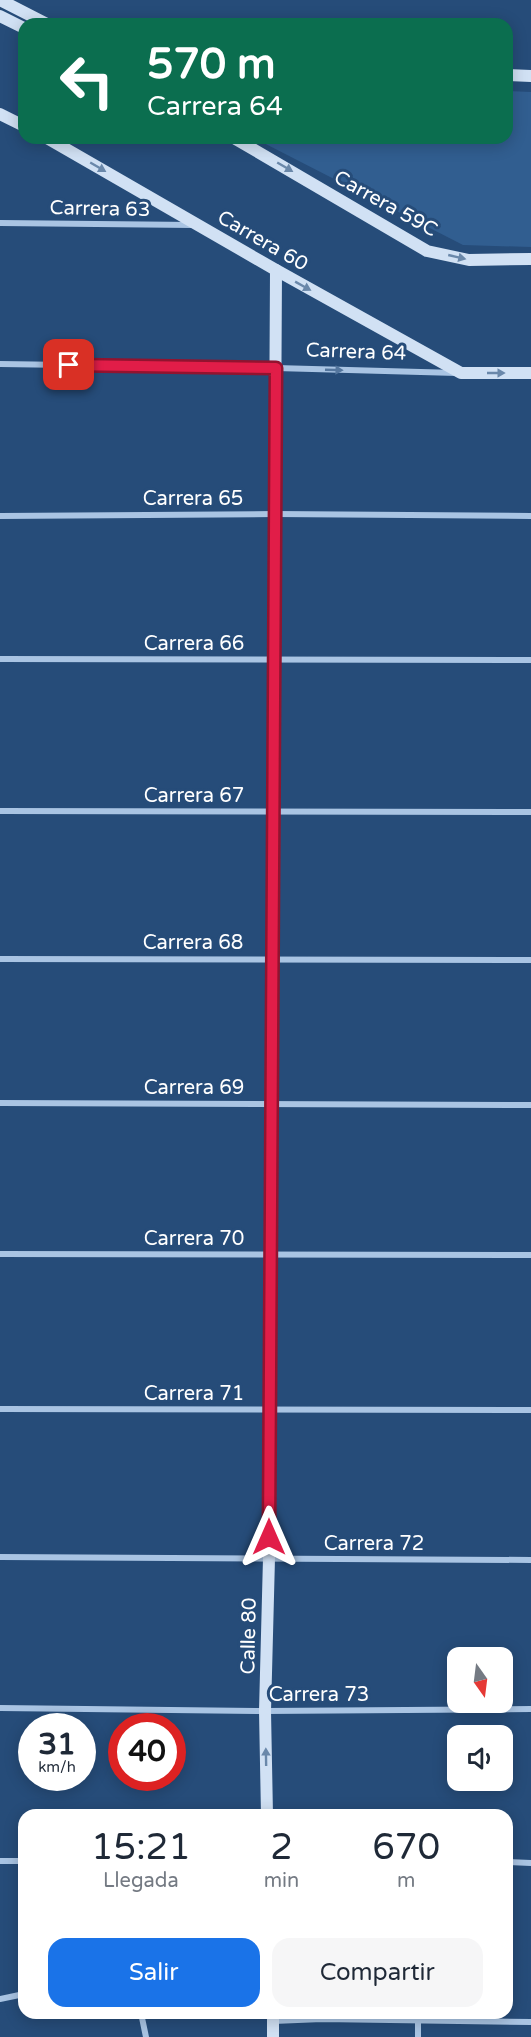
<!DOCTYPE html>
<html lang="es">
<head>
<meta charset="utf-8">
<style>
	:root { --surface:#fff; --page:#f6f6f7; --text:#1f2937; --muted:#747a83; --accent:#1a73e8 }
	body { margin:0; font-family:"Varela Round",sans-serif; background:var(--page); color:var(--text); height:100vh; display:flex; flex-direction:column; font-size:22px; white-space:nowrap }
	* { box-sizing:border-box; margin:0 }
	p { font-size:20px; color:var(--muted) }
	.icon { flex:none; width:33px; height:33px; fill:none; stroke:currentColor; stroke-width:2; stroke-linecap:round; stroke-linejoin:round }
	.map { position:relative; flex:1; overflow:hidden }
	.sheet { position:absolute; left:18px; top:1809px; width:495px; height:210px; display:flex; flex-direction:column; background:var(--surface); border-radius:18px; box-shadow:0 3px 15px #0003 }
	.sheet>* { flex:none }
	.banner { position:absolute; left:18px; top:18px; width:495px; height:126px; border-radius:18px; box-shadow:0 3px 15px #0003; background:#0b6e4f; color:#fff; overflow:hidden }
	.needle { width:39px; rotate:166deg }
	.tools { position:absolute; left:447px; top:1647px; display:grid; gap:12px }
	.tools a { display:grid; place-items:center; width:66px; height:66px; border-radius:12px; background:var(--surface); box-shadow:0 3px 15px #0003; font-size:30px }
	.speed { position:absolute; left:18px; top:1713px; display:flex; gap:12px; font-size:30px; font-weight:700; text-align:center }
	.speed>* { display:grid; place-content:center; width:78px; height:78px; border-radius:50%; background:var(--surface); box-shadow:0 3px 15px #0003; line-height:1 }
	.speed small { font-size:15px; font-weight:400 }
	.speed .limit { border:9px solid #d22; background:#fff; color:#111 }
	.pin { position:absolute; display:grid; place-items:center; width:51px; height:51px; color:#fff; margin:-26px; border-radius:12px; box-shadow:0 3px 9px #0006 }
	.me { position:absolute; width:66px; margin:-33px; rotate:0deg; stroke-linejoin:round; filter:drop-shadow(0 0 4px #0008) }
	.turn { display:flex; align-items:center; gap:21px; height:126px; padding:0 30px; font-size:27px }
	.turn .icon { width:78px; height:78px; stroke-width:2.5 }
	.turn b { display:block; font-size:42px; line-height:51px }
	.eta { display:flex; justify-content:space-evenly; align-items:center; height:102px; text-align:center }
	.eta b { font-size:36px; font-weight:600; line-height:42px }
	.cta { display:flex; gap:12px; margin-top:auto; padding:12px 30px }
	.cta a { flex:1; height:69px; border-radius:18px; background:var(--accent); color:#fff; font-size:24px; font-weight:600; line-height:69px; text-align:center }
	.cta a+a { background:var(--page); color:var(--text) }
	.map>svg:first-child { display:block }
	.green { fill:#315e90 }
	.lines { fill:none; stroke-linecap:round; stroke-linejoin:round }
	.street { stroke:#a9c4e3; stroke-width:6 }
	.secondary { stroke:#d1e1f4; stroke-width:12 }
	.oneway { fill:#6a88aa }
	.oneway2 { fill:#54769e }
	.route-casing { stroke:#92132f; stroke-width:15 }
	.route { stroke:#e11d48; stroke-width:10 }
	.labels { text-anchor:middle; stroke-width:6; stroke-linejoin:round; paint-order:stroke }
	.street-label { font-size:20px; fill:#fff; stroke:#264c79 }
</style>
</head>
<body>
<div class="map">
<svg width="531" height="2037" viewBox="0 0 531 2037">
	<rect width="100%" height="100%" fill="#264c79"/>
	<path class="green" d="M 507,91 L 531,92 L 531,247 L 463,245 L 254,138 L 507,138 Z"/>
	<g class="lines">
		<g class="street">
			<path d="M 0,223 L 193,225"/>
			<path d="M 0,364 L 276,368 L 457,373"/>
			<path d="M 0,516 L 275,514 L 531,516"/>
			<path d="M 0,659 L 531,660"/>
			<path d="M 0,811 L 531,812"/>
			<path d="M 0,959 L 531,960"/>
			<path d="M 0,1103 L 531,1105"/>
			<path d="M 0,1254 L 531,1255"/>
			<path d="M 0,1409 L 531,1410"/>
			<path d="M 0,1557 L 531,1560"/>
			<path d="M 0,1708 L 265,1711 L 531,1709"/>
			<path d="M 0,1861 L 24,1861"/>
			<path d="M 507,1862 L 531,1863"/>
			<path d="M 0,1999 L 24,1994"/>
			<path d="M 141,2013 L 146,2037"/>
			<path d="M 273,2021 L 322,2019 L 531,2022"/>
			<path d="M 418,2037 L 418,2020"/>
		</g>
		<g class="secondary">
			<path d="M 0,0 L 47,24"/>
			<path d="M 0,16 L 24,28"/>
			<path d="M 507,75 L 531,76"/>
			<path d="M 0,114 L 24,126"/>
			<path d="M 47,138 L 276,270 L 461,373 L 531,373"/>
			<path d="M 234,138 L 427,251 L 469,260 L 531,259"/>
			<path d="M 267,1815 L 265,1711 L 269,1558 L 276,270"/>
			<path d="M 273,2013 L 273,2037"/>
		</g>
	</g>
	<defs><path id="oneway-solid" d="M-6-.8H1V-3.2L6.5 0L1 3.2V.8H-6Z" transform="scale(1.5)"/></defs>
	<g class="oneway">
		<use href="#oneway-solid" transform="translate(98 167) rotate(30)"/>
		<use href="#oneway-solid" transform="translate(285 167) rotate(30)"/>
		<use href="#oneway-solid" transform="translate(457 257) rotate(13)"/>
		<use href="#oneway-solid" transform="translate(303 286) rotate(29)"/>
		<use href="#oneway-solid" transform="translate(496 373)"/>
		<use href="#oneway-solid" transform="translate(266 1757) rotate(-91)"/>
	</g>
	<use class="oneway2" href="#oneway-solid" transform="translate(334 370) rotate(2)"/>
	<g class="lines">
		<defs>
			<path id="route" d="M 69,365 L 276,368 L 269,1537"/>
		</defs>
		<use href="#route" class="route-casing"/>
		<use href="#route" class="route"/>
	</g>
	<g class="labels">
		<g class="street-label">
			<text transform="translate(386 203) rotate(29)" y="7">Carrera 59C</text>
			<text transform="translate(100 208) rotate(1)" y="7">Carrera 63</text>
			<text transform="translate(263 240) rotate(30)" y="7">Carrera 60</text>
			<text transform="translate(356 351) rotate(2)" y="7">Carrera 64</text>
			<text x="193" y="505">Carrera 65</text>
			<text x="194" y="650">Carrera 66</text>
			<text x="194" y="802">Carrera 67</text>
			<text x="193" y="949">Carrera 68</text>
			<text x="194" y="1094">Carrera 69</text>
			<text x="194" y="1245">Carrera 70</text>
			<text x="194" y="1400">Carrera 71</text>
			<text x="374" y="1550">Carrera 72</text>
			<text transform="translate(248 1636) rotate(-89)" y="7">Calle 80</text>
			<text x="319" y="1701">Carrera 73</text>
		</g>
	</g>
</svg>
<div class="tools">
<a><svg class="needle" viewBox="-14 -14 28 28"><path d="M0-13l5 13h-10z" fill="#e53935"/><path d="M0 13l5-13h-10z" fill="#747a83"/></svg></a>
<a><svg class="icon" aria-label="sound" viewBox="0 0 24 24"><path d="M4 9h4l5-4v14l-5-4H4zM17 9q2 3 0 6"/></svg></a>
</div>
<div class="speed"><div>31<small>km/h</small></div><div class="limit">40</div></div>
<div class="pin" style="left:69px;top:365px;background:#d93025"><svg class="icon" aria-label="arrive" viewBox="0 0 24 24"><path d="M6 21V4h12l-3 4 3 4H6"/></svg></div>
<svg class="me" style="left:269px;top:1537px" viewBox="-20 -20 40 40"><path d="M0-17L14 15 0 8-14 15z" fill="#e11d48" stroke="#fff" stroke-width="4"/></svg>
<div class="banner">
<div class="turn"><svg class="icon" aria-label="left" viewBox="0 0 24 24"><path d="M17 20v-9H6M10 6l-5 5 5 5"/></svg><div><b>570 m</b>Carrera 64</div></div>
</div>
<section class="sheet">
<div class="eta">
<div><b>15:21</b><p>Llegada</p></div>
<div><b>2</b><p>min</p></div>
<div><b>670</b><p>m</p></div>
</div>
<div class="cta"><a>Salir</a><a>Compartir</a></div>
</section>
</div>
</body>
</html>
